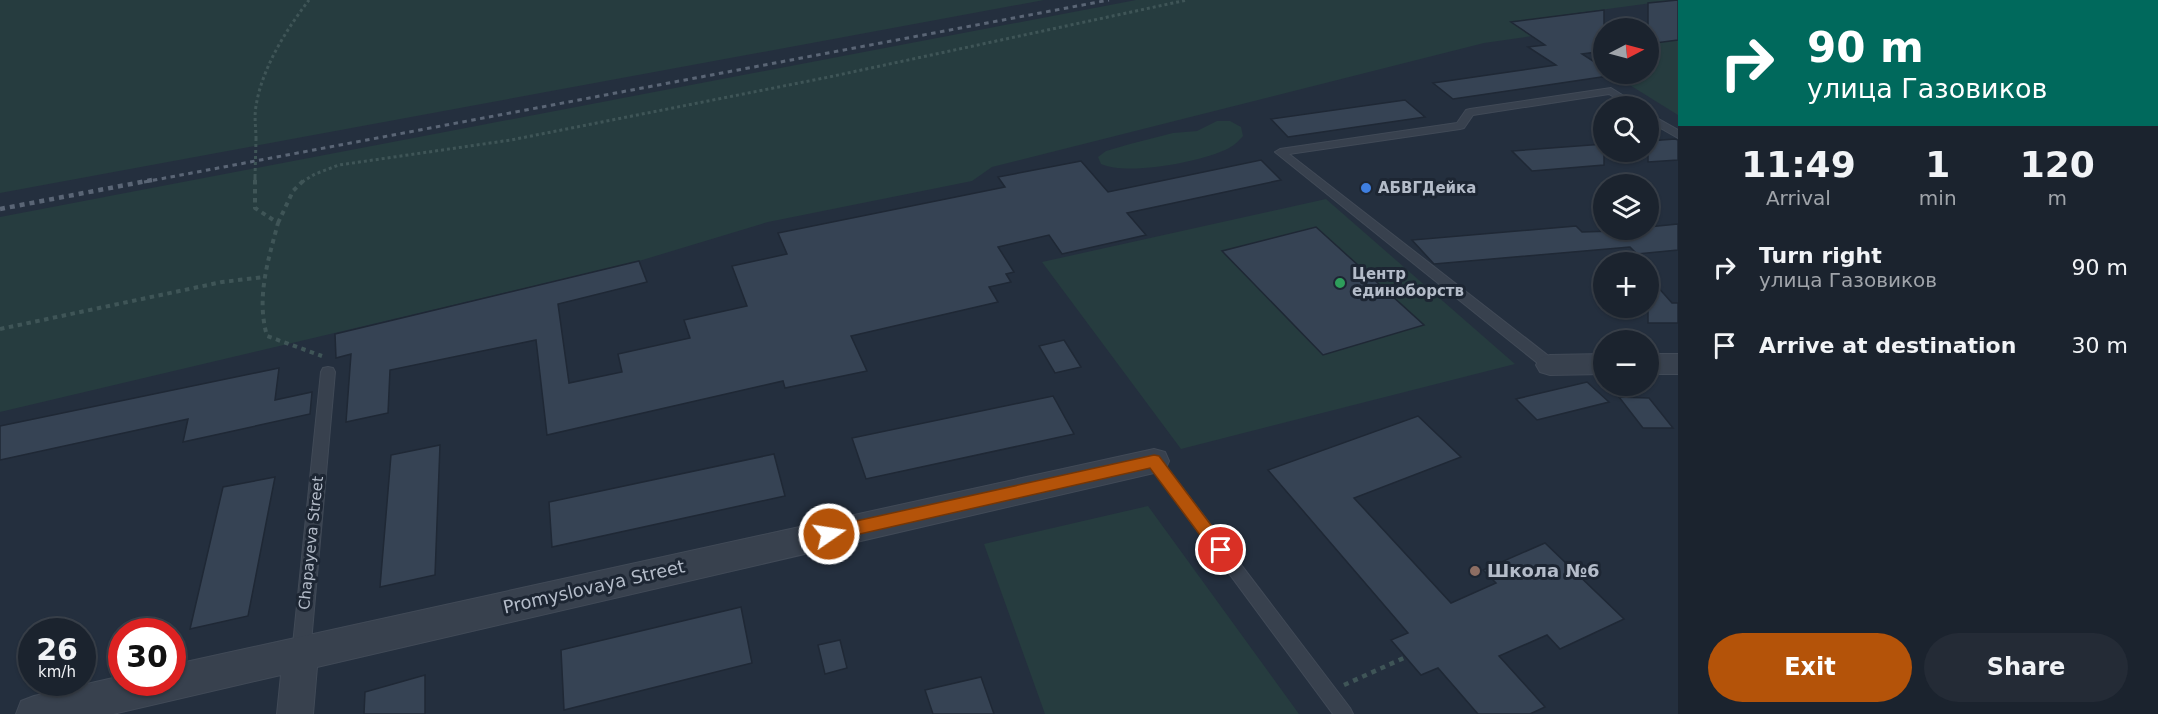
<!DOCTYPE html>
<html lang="en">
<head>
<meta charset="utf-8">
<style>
	:root { --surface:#1b232e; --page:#242b36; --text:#f1f3f6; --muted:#a0a4aa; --line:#39404a; --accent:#b45309 }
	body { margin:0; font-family:"DejaVu Sans",sans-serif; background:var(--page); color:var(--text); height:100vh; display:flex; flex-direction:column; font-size:22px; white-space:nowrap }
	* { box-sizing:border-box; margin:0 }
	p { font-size:20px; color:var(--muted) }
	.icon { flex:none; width:33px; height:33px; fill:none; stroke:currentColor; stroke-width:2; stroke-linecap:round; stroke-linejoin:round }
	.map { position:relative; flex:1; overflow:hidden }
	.panel { display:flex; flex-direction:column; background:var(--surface); width:480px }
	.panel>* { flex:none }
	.guide { background:#00695c; color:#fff; overflow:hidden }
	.needle { width:39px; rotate:84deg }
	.controls { position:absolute; left:1593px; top:18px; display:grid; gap:12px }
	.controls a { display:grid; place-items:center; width:66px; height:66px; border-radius:50%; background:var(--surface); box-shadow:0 2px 4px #0004,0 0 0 2px var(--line); font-size:30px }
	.speed { position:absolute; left:18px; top:618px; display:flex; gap:12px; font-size:30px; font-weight:700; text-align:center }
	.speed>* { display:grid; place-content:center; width:78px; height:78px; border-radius:50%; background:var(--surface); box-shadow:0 2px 4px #0004,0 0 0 2px var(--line); line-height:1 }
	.speed small { font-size:15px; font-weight:400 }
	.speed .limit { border:9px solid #d22; background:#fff; color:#111 }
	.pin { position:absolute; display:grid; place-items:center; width:51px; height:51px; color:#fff; margin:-26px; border:3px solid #fff; border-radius:50%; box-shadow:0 2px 6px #0007 }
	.me { position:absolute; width:66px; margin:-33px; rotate:77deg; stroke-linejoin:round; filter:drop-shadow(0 0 4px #0008) }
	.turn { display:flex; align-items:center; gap:21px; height:126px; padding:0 30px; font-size:27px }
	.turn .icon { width:78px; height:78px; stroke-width:2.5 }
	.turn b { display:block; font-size:42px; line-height:51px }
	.eta { display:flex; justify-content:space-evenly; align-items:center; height:102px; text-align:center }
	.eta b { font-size:36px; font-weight:600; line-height:42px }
	.cta { display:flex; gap:12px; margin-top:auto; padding:12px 30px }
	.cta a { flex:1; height:69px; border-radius:36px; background:var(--accent); color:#fff; font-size:24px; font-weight:600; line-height:69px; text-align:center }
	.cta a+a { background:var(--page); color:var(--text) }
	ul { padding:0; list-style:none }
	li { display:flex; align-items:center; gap:18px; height:78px; padding:0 30px }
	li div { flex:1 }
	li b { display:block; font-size:22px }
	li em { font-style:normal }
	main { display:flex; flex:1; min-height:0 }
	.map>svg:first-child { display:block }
	.green { fill:#263c3f }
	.building { fill:#364354; stroke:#1f2835; stroke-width:1.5 }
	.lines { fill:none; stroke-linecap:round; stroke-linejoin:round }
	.lane-casing { stroke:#414a57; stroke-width:2 }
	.street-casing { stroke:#414a57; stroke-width:2 }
	.path-far2 { stroke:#3f5557; stroke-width:3; stroke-dasharray:3 3; stroke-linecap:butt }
	.path-far1 { stroke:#3f5557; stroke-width:4; stroke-dasharray:4.5 4.5; stroke-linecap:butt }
	.path { stroke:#3f5557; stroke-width:4.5; stroke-dasharray:5 5; stroke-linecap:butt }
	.lane { fill:#38414e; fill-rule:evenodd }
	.street { fill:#38414e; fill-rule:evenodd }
	.rail-far1 { stroke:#5a6575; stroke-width:3; stroke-dasharray:4.5 4.5; stroke-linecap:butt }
	.rail { stroke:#5a6575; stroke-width:4.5; stroke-dasharray:5 5; stroke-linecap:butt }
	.path-bridge { stroke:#3f5557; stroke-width:3; stroke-dasharray:3 3; stroke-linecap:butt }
	.route { fill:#b45309; stroke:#753606; stroke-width:1.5 }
	.shop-dot { fill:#3f7fe0; stroke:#1d2633; stroke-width:2 }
	.leisure-dot { fill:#2e9e5b; stroke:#1d2633; stroke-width:2 }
	.education-dot { fill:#8d6e63; stroke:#1d2633; stroke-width:2 }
	.labels { text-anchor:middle; stroke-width:6; stroke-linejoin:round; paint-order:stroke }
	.poi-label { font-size:15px; font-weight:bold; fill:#b4bcc9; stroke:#1d2633; text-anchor:start }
	.street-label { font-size:15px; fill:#b4bcc9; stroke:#1d2633 }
	.near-poi-label { font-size:18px; font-weight:bold; fill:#b4bcc9; stroke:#1d2633; text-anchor:start }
	.near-street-label { font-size:18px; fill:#b4bcc9; stroke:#1d2633 }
</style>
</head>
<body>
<main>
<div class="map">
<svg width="1678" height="714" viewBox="0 0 1678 714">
	<rect width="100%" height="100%" fill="#242f3e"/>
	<g class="green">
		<path d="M 0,0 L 1044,0 L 0,193 Z"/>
		<path d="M 1136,0 L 1674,0 L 1512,22 L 1532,36 L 1484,43 L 992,167 L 972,181 L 768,222 L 639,261 L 0,412 L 0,217 Z"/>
		<path d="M 1678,40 L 1678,115 L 1612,74 L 1648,74 L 1649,44 Z"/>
		<path d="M 1217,121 L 1230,121 L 1241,127 L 1243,136 C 1239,140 1235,145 1229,148 C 1203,162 1127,176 1101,164 L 1098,157 L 1106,151 L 1130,144 L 1173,133 L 1197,131 Z"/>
		<path d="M 1326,199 L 1515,364 L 1181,449 L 1042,262 Z"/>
		<path d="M 1148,506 L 1299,714 L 1045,714 L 984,544 Z"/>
	</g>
	<g class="building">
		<path d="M 1678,0 L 1678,40 L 1648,44 L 1648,3 Z"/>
		<path d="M 1604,10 L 1604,51 L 1582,54 L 1604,68 L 1604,74 L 1615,75 L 1453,99 L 1433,83 L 1556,65 L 1528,47 L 1545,45 L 1511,22 Z"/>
		<path d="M 1405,100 L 1425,117 L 1288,137 L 1271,119 Z"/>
		<path d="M 1675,139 L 1678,140 L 1678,160 L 1648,162 L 1648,141 Z"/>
		<path d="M 1604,144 L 1604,165 L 1532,171 L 1512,151 Z"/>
		<path d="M 1261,160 L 1281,180 L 1127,213 L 1146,235 L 1062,254 L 1049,235 L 998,247 L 1014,272 L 1006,274 L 1011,282 L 989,287 L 998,302 L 851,336 L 867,371 L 785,388 L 783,381 L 547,435 L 536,340 L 390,370 L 388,413 L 346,422 L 351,354 L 336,358 L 335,334 L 639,261 L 647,282 L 558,304 L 569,383 L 622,372 L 618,354 L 690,338 L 684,320 L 747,306 L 732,266 L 787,254 L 778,233 L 1005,187 L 998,177 L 1081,161 L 1108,192 Z"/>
		<path d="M 1678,224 L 1678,250 L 1637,254 L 1630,247 L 1434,264 L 1412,240 L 1576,226 L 1582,232 L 1648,230 L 1648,227 Z"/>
		<path d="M 1316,227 L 1424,325 L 1323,355 L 1222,251 Z"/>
		<path d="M 1648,276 L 1672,303 L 1678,303 L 1678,323 L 1648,323 Z"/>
		<path d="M 1064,340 L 1081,367 L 1055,373 L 1039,346 Z"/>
		<path d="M 279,368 L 275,400 L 312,392 L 310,414 L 183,442 L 188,419 L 0,460 L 0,426 Z"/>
		<path d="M 1587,382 L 1609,402 L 1537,420 L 1516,399 Z"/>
		<path d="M 1053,396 L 1074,434 L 866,479 L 852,438 Z"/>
		<path d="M 1619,397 L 1649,398 L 1673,428 L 1643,428 Z"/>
		<path d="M 1418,416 L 1461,457 L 1354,498 L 1451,603 L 1496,583 L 1483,570 L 1545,543 L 1624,619 L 1560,649 L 1547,635 L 1499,656 L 1545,707 L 1530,714 L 1478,714 L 1438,668 L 1421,675 L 1391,640 L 1408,633 L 1268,470 Z"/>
		<path d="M 440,445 L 435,575 L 380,587 L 391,455 Z"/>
		<path d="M 774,454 L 785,496 L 552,547 L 549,502 Z"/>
		<path d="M 275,477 L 248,616 L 190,629 L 223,487 Z"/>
		<path d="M 741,607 L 752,663 L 564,710 L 561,650 Z"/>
		<path d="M 840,640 L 847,668 L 825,674 L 818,645 Z"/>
		<path d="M 425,675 L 425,714 L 364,714 L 365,692 Z"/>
		<path d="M 981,677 L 994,714 L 933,714 L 925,690 Z"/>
	</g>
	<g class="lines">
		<defs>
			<g id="lane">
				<path d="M 1611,88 L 1640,106 L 1629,106 L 1609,94 L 1473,115 L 1464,128 L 1460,129 L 1289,154 L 1555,361 L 1557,365 L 1555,369 L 1545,369 L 1275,152 L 1280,149 L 1457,123 L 1466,110 L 1470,109 Z"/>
				<path d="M 1648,113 L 1678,130 L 1678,138 L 1648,121 Z"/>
				<path d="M 328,367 L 333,368 L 335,372 L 310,654 L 307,660 L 301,662 L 295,660 L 292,654 L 321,372 L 323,368 Z"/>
				<path d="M 1154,455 L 1159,457 L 1350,708 L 1353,714 L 1333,714 L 1149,465 L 1147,461 L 1149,457 Z"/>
			</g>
			<g id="street">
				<path d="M 1604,354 L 1604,374 L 1550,375 L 1540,372 L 1536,365 L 1540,358 L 1550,355 Z"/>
				<rect x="1648" y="354" width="30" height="20"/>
				<path d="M 1154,449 L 1165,452 L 1169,461 L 1165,470 L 1154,473 L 317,667 L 313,714 L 277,714 L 281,675 L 113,714 L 16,714 L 21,701 L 34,696 L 122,676 L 122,682 L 172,682 L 172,665 Z"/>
			</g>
		</defs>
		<use href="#lane" class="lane-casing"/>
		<use href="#street" class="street-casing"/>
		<g class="path-far2">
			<path d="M 256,139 C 256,128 254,117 256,106 C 262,68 286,30 309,0"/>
			<path d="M 255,177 L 255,182"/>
			<path d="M 302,182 L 315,174 L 339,165 L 511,140 L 829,77 L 1187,0"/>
		</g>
		<g class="path-far1">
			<path d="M 255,180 L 255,208 L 278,223 C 268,261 256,297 267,336 L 322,356"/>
			<path d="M 278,223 L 293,191 L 304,180"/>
			<path d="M 0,329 L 222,282 L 264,277"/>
		</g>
		<path class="path" d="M 1344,685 L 1406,657"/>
		<use href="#lane" class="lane"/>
		<use href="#street" class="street"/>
		<path class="rail-far1" d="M 144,182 L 1109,0"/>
		<path class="rail" d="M 0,209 L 152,180"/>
		<path class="path-bridge" d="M 255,177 L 256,139"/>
	</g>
	<path class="route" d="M 1154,455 L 1159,456 L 1226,545 L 1229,550 L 1226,555 L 1221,557 L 1215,555 L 1150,468 L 829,541 L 823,539 L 821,534 L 823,529 L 829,527 Z"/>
	<circle class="shop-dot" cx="1366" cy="188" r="6"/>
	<circle class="leisure-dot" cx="1340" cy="283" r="6"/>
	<circle class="education-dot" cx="1475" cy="571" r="6"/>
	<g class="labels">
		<g class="poi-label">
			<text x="1378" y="193">АБВГДейка</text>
			<text x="1352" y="279">Центр<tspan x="1352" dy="17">единоборств</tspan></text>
		</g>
		<g class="street-label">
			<text transform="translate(311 543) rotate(-84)" y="5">Chapayeva Street</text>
		</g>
		<g class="near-poi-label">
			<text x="1487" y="577">Школа №6</text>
		</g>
		<g class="near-street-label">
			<text transform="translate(594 587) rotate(-13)" y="6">Promyslovaya Street</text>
		</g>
	</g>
</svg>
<div class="controls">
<a><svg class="needle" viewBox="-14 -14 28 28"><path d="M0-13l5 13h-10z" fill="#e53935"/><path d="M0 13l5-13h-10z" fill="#a0a4aa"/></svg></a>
<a><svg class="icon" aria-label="search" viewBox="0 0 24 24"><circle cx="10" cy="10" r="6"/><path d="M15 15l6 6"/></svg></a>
<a><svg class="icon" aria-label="layers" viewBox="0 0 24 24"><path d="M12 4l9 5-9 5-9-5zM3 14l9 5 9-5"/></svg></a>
<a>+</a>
<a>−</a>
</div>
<div class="speed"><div>26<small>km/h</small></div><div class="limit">30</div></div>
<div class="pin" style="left:1221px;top:550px;background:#d93025"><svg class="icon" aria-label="arrive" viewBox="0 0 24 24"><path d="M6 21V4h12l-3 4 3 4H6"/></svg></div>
<svg class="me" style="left:829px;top:534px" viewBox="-20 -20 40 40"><circle r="17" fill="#b45309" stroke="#fff" stroke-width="3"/><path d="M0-11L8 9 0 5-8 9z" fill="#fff"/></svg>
</div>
<section class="panel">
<div class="guide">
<div class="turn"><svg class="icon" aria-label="right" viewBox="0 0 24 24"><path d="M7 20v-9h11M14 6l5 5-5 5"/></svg><div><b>90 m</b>улица Газовиков</div></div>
</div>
<div class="eta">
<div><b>11:49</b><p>Arrival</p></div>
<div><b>1</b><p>min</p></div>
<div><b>120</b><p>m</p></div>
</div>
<ul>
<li><svg class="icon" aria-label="right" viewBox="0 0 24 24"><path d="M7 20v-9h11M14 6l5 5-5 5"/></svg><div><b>Turn right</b><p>улица Газовиков</p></div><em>90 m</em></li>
<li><svg class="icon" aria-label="arrive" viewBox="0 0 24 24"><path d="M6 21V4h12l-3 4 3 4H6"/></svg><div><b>Arrive at destination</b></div><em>30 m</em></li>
</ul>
<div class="cta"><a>Exit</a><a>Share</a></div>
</section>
</main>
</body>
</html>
